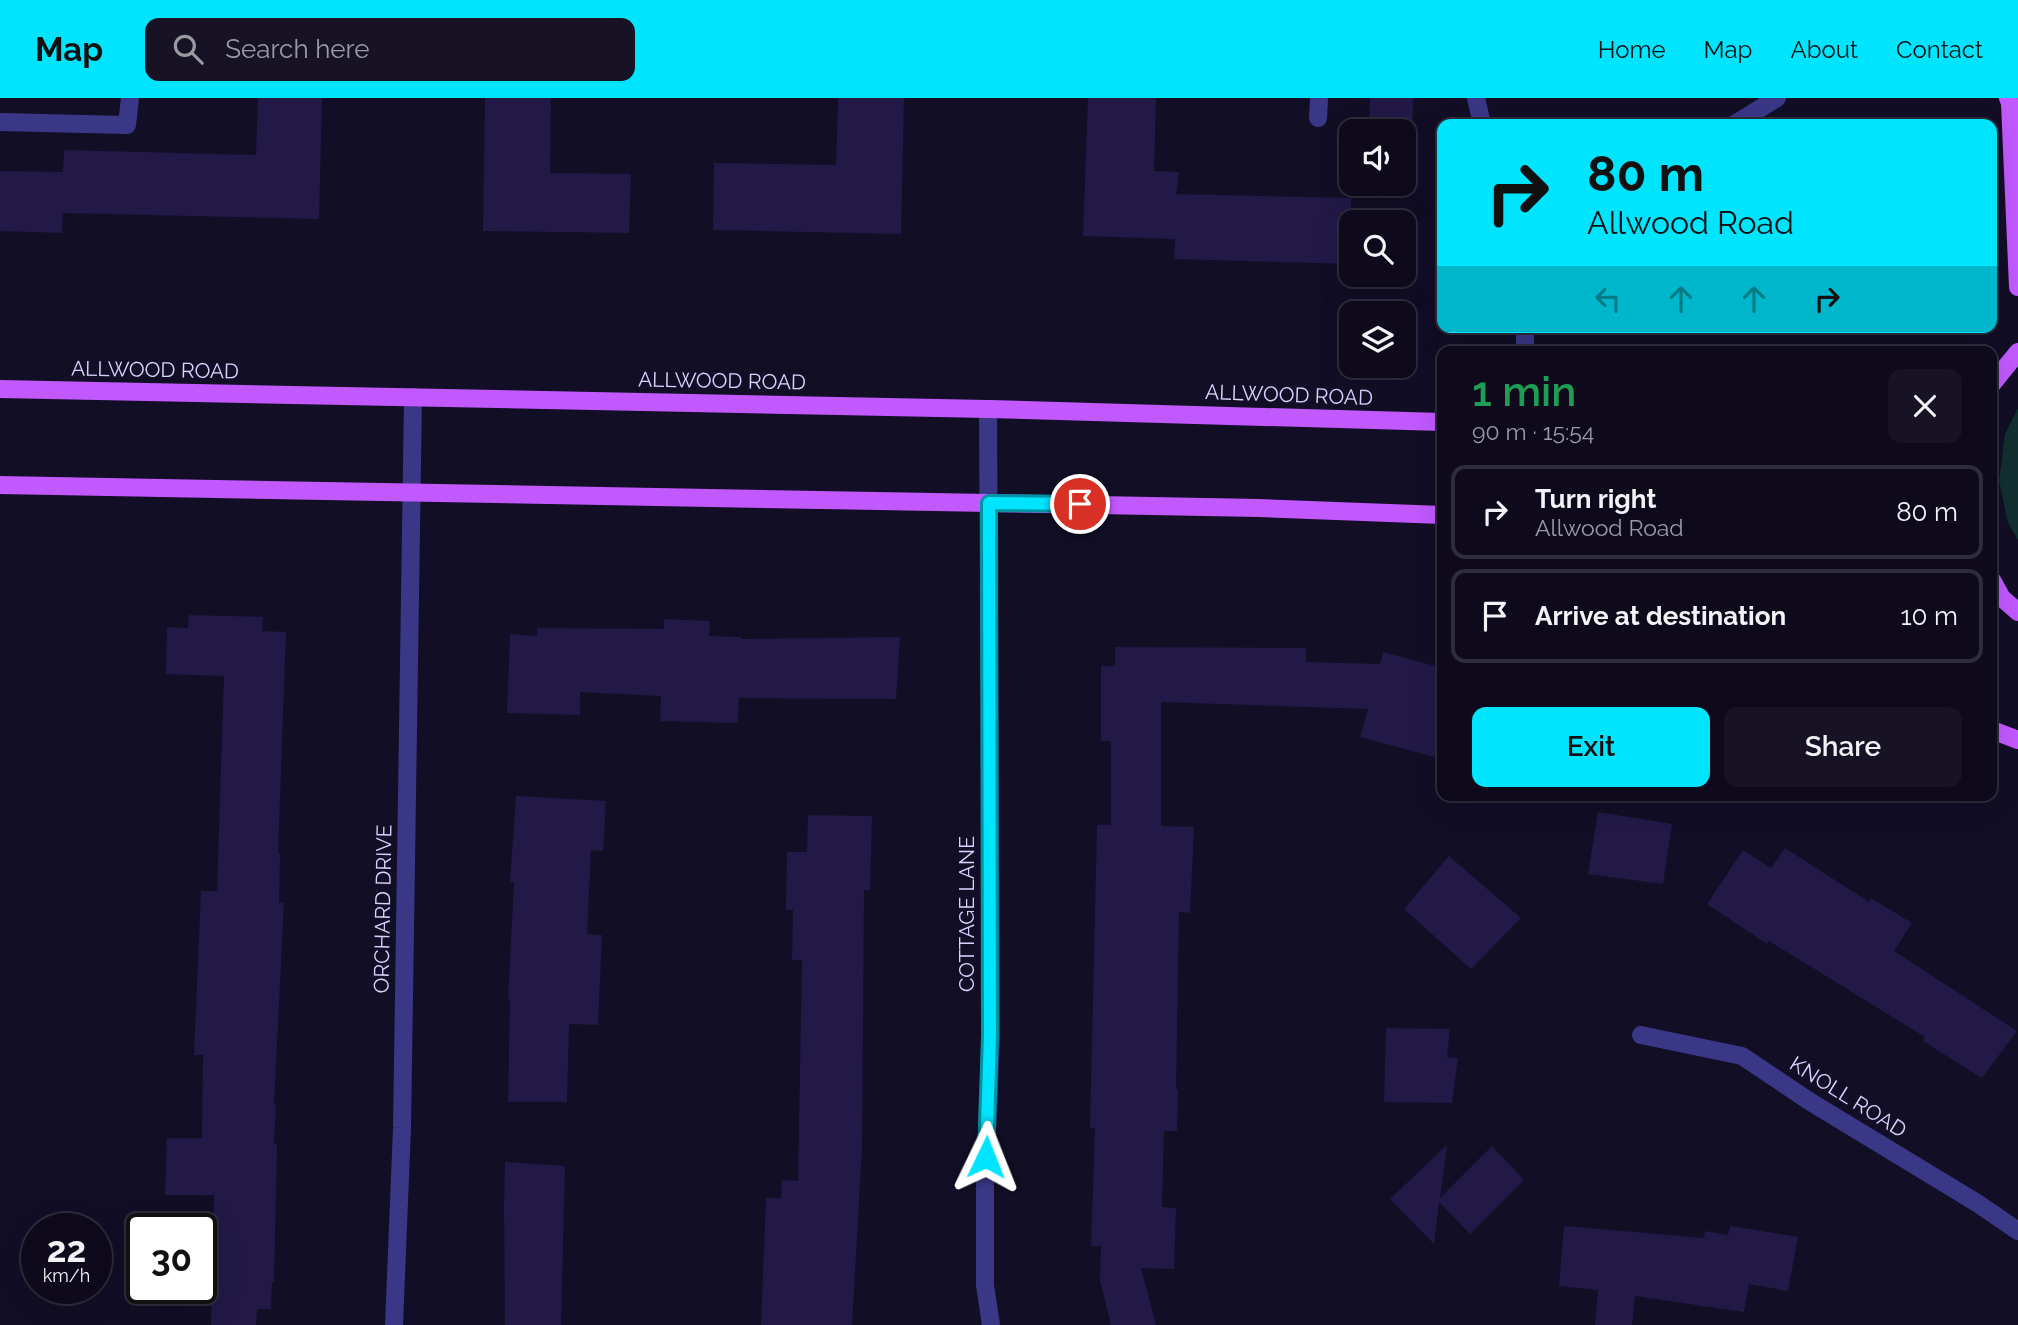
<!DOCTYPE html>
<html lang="en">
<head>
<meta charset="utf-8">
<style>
	:root { --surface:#0e0a1c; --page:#171325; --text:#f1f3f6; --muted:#9b9aa3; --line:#2e2b3b; --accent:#00e4fd }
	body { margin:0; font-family:Raleway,sans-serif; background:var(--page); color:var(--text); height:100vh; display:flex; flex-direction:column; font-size:26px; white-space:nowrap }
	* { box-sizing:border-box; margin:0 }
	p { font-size:23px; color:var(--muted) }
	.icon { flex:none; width:38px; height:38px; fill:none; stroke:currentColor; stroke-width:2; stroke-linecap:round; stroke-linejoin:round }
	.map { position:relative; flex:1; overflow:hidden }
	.panel { position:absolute; left:1437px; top:248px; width:560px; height:455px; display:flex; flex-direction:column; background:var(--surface); border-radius:14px; box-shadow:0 7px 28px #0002,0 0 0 2px var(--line) }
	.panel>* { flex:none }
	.hud { position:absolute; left:1437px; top:21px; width:560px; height:214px; border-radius:14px; box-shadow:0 7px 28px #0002,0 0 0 2px var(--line); background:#00e4fd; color:#111; overflow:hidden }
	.controls { position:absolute; left:1339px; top:21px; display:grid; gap:14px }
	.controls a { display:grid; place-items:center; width:77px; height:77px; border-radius:14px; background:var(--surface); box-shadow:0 7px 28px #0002,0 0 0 2px var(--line); font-size:35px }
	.speed { position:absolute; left:21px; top:1115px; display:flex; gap:14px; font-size:35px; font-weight:700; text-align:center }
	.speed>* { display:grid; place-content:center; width:91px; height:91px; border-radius:50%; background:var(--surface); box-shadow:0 7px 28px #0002,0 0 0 2px var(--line); line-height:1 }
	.speed small { font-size:18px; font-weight:400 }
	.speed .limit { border:4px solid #111; border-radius:10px; background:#fff; color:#111 }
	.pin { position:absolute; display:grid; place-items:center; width:60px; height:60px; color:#fff; margin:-30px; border:4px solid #fff; border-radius:50%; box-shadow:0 2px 7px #0007 }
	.me { position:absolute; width:77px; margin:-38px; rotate:2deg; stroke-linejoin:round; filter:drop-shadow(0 0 5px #0008) }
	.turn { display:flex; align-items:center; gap:24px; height:147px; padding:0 35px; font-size:32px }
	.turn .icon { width:91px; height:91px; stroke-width:2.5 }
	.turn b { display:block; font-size:49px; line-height:60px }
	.lanes { display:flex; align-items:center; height:66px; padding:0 35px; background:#0003; justify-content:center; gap:35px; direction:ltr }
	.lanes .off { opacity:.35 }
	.round { display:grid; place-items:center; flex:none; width:74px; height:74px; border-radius:14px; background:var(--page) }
	.head { display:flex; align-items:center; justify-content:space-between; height:119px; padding:0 35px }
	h1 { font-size:42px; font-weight:600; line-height:52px; color:#1e9e55 }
	.action { display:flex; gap:14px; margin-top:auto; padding:14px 35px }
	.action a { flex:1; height:80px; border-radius:14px; background:var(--accent); color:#111; font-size:28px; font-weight:600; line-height:80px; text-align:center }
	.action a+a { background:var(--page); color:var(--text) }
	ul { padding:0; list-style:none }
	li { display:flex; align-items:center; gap:21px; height:94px; margin:0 14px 10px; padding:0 21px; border:4px solid var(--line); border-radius:14px }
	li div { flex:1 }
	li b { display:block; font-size:26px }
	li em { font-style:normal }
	header { display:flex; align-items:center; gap:42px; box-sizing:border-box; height:98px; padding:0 35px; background:var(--accent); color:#111 }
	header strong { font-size:33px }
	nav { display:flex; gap:38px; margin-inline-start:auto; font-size:24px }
	.search { width:490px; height:63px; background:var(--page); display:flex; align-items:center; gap:18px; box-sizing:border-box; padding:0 24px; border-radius:14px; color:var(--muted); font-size:26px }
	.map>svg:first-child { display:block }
	.green { fill:#11302f }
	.building { fill:#221947 }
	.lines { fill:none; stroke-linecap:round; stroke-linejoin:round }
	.minor { stroke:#3a3786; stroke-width:18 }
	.major { stroke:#c159ff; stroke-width:18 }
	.route-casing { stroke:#0094a4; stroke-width:18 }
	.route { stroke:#00e4fd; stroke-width:12 }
	.labels { text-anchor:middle; stroke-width:7; stroke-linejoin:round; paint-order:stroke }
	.street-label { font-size:21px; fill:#d8d2ff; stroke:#120e26 }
</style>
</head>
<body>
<header>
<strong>Map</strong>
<div class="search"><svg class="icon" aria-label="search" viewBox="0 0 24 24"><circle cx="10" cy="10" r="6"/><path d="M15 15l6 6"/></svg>Search here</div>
<nav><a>Home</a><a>Map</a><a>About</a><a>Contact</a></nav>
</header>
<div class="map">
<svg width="2018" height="1227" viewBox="0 0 2018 1227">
	<rect width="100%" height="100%" fill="#120e26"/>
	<path class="green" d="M 2018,310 L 2018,442 L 2008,425 L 1999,383 L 2005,336 Z"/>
	<g class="building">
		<path d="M 258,0 L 322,0 L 319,121 L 63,115 L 62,135 L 0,133 L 0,73 L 63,74 L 64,52 L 256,57 Z"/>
		<path d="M 485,0 L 551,0 L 550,75 L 631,76 L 629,135 L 483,133 Z"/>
		<path d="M 838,0 L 904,0 L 901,136 L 713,132 L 714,65 L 836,67 Z"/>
		<path d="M 1088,0 L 1156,0 L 1154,73 L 1179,74 L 1176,96 L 1351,100 L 1351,166 L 1174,161 L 1175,141 L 1083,138 Z"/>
		<path d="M 1370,0 L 1413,0 L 1412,43 L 1404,43 L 1404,33 L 1369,33 Z"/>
		<path d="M 189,517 L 263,519 L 262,533 L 286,534 L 278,755 L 280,755 L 279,805 L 284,804 L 274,1007 L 276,1007 L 274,1046 L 277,1047 L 274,1184 L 272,1184 L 271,1211 L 257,1211 L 256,1227 L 211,1227 L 214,1097 L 165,1097 L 167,1040 L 202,1040 L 203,957 L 194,957 L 201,793 L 217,793 L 224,578 L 166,576 L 167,529 L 188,530 Z"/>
		<path d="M 664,521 L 710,523 L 709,538 L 741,539 L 741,541 L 900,539 L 896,601 L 739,600 L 738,625 L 660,623 L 661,598 L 580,594 L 580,617 L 507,615 L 510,536 L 537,538 L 537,530 L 664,531 Z"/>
		<path d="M 1115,549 L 1306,550 L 1306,564 L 1380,566 L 1383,554 L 1442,570 L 1442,661 L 1360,639 L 1368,611 L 1161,604 L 1161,728 L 1194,729 L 1190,815 L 1179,814 L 1176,991 L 1178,991 L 1177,1033 L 1164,1033 L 1162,1109 L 1176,1110 L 1174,1171 L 1141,1170 L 1156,1227 L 1111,1227 L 1100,1183 L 1101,1148 L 1091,1148 L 1095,1030 L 1090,1030 L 1097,727 L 1111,727 L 1111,643 L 1101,643 L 1101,568 L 1115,568 Z"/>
		<path d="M 516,698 L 606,703 L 603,753 L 591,752 L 587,836 L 602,837 L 598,927 L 569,926 L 567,1004 L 508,1004 L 510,901 L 508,901 L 514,784 L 510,784 Z"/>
		<path d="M 1598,714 L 1672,726 L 1663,786 L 1588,776 Z"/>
		<path d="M 808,717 L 872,718 L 870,792 L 864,792 L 862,1051 L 852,1227 L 761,1227 L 766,1100 L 781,1100 L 782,1082 L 798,1083 L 802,862 L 792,862 L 793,812 L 786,812 L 787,754 L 807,754 Z"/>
		<path d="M 1785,750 L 1869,804 L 1871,800 L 1912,825 L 1894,853 L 2017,933 L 1982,980 L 1923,943 L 1925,939 L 1769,843 L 1767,846 L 1707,806 L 1743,752 L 1771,770 Z"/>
		<path d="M 1449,758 L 1521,820 L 1471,871 L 1404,811 Z"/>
		<path d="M 1386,930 L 1450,931 L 1447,959 L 1458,960 L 1452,1005 L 1384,1004 Z"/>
		<path d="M 1447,1047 L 1440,1100 L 1492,1048 L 1524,1082 L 1470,1136 L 1439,1104 L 1434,1146 L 1390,1101 Z"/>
		<path d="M 505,1064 L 565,1068 L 561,1227 L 505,1227 L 504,1108 Z"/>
		<path d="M 1564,1128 L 1704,1140 L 1705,1133 L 1728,1137 L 1730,1128 L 1798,1139 L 1788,1193 L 1749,1186 L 1744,1214 L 1635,1198 L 1632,1227 L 1595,1227 L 1598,1192 L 1559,1188 Z"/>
	</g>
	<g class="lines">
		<g class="minor">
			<path d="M 1476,0 L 1482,26"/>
			<path d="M 1318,20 L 1319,0"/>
			<path d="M 0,24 L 127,27 L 130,0"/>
			<path d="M 1735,26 L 1777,0"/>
			<path d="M 1525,254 L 1525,229"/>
			<path d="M 988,311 L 991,937 L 985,1083 L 985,1187 L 991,1227"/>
			<path d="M 1641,937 L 1742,958 L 1809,1003 L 1977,1105 L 2018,1133"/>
			<path d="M 394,1227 L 402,1030 L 413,299"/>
		</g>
		<g class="major">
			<path d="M 2008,0 L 2010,5 L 2018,189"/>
			<path d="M 1992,286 L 2018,254"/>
			<path d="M 0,291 L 988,311 L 1442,324"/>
			<path d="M 0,387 L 1259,410 L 1442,417"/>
			<path d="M 1992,482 L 2002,500 L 2018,514"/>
			<path d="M 1992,632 L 2018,642"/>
		</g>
	</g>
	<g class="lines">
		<defs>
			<path id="route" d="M 986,1059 L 990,937 L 989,405 L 1080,406"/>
		</defs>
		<use href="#route" class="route-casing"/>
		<use href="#route" class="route"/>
	</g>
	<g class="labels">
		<g class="street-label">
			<text transform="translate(155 272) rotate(1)" y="7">ALLWOOD ROAD</text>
			<text transform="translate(722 283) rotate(1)" y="7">ALLWOOD ROAD</text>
			<text transform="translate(1289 297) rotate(2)" y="7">ALLWOOD ROAD</text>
			<text transform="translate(383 811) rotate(-89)" y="7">ORCHARD DRIVE</text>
			<text transform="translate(967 816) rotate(-90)" y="7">COTTAGE LANE</text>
			<text transform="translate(1848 999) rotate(32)" y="7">KNOLL ROAD</text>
		</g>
	</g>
</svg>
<div class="controls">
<a><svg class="icon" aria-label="sound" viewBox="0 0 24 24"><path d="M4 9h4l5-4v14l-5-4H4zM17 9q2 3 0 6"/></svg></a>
<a><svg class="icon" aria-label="search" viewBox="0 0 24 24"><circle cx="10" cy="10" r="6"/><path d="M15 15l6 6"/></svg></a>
<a><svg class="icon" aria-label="layers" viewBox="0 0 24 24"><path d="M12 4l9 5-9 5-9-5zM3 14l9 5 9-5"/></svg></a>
</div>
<div class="speed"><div>22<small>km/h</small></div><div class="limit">30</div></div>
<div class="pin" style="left:1080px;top:406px;background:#d93025"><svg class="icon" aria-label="arrive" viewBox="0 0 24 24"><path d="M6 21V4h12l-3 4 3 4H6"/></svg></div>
<svg class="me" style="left:986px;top:1059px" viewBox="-20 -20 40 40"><path d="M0-17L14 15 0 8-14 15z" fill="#00e4fd" stroke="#fff" stroke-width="4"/></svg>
<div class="hud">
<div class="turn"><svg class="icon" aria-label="right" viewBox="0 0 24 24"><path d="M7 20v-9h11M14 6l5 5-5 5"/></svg><div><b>80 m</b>Allwood Road</div></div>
<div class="lanes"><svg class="icon off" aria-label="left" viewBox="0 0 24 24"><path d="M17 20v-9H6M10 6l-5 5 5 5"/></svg><svg class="icon off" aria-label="ahead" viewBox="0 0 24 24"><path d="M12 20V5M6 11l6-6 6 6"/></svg><svg class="icon off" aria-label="ahead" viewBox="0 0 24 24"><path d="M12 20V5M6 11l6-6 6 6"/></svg><svg class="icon" aria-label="right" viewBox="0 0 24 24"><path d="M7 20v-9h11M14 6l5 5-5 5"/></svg></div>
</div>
<section class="panel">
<div class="head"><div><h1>1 min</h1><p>90 m · 15:54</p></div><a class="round"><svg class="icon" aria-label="close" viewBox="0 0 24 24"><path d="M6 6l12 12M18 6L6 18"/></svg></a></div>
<ul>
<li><svg class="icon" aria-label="right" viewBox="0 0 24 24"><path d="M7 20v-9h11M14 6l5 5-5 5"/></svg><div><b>Turn right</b><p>Allwood Road</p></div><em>80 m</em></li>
<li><svg class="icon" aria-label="arrive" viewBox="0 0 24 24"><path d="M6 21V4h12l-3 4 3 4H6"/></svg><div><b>Arrive at destination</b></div><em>10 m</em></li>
</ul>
<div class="action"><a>Exit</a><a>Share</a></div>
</section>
</div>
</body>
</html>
